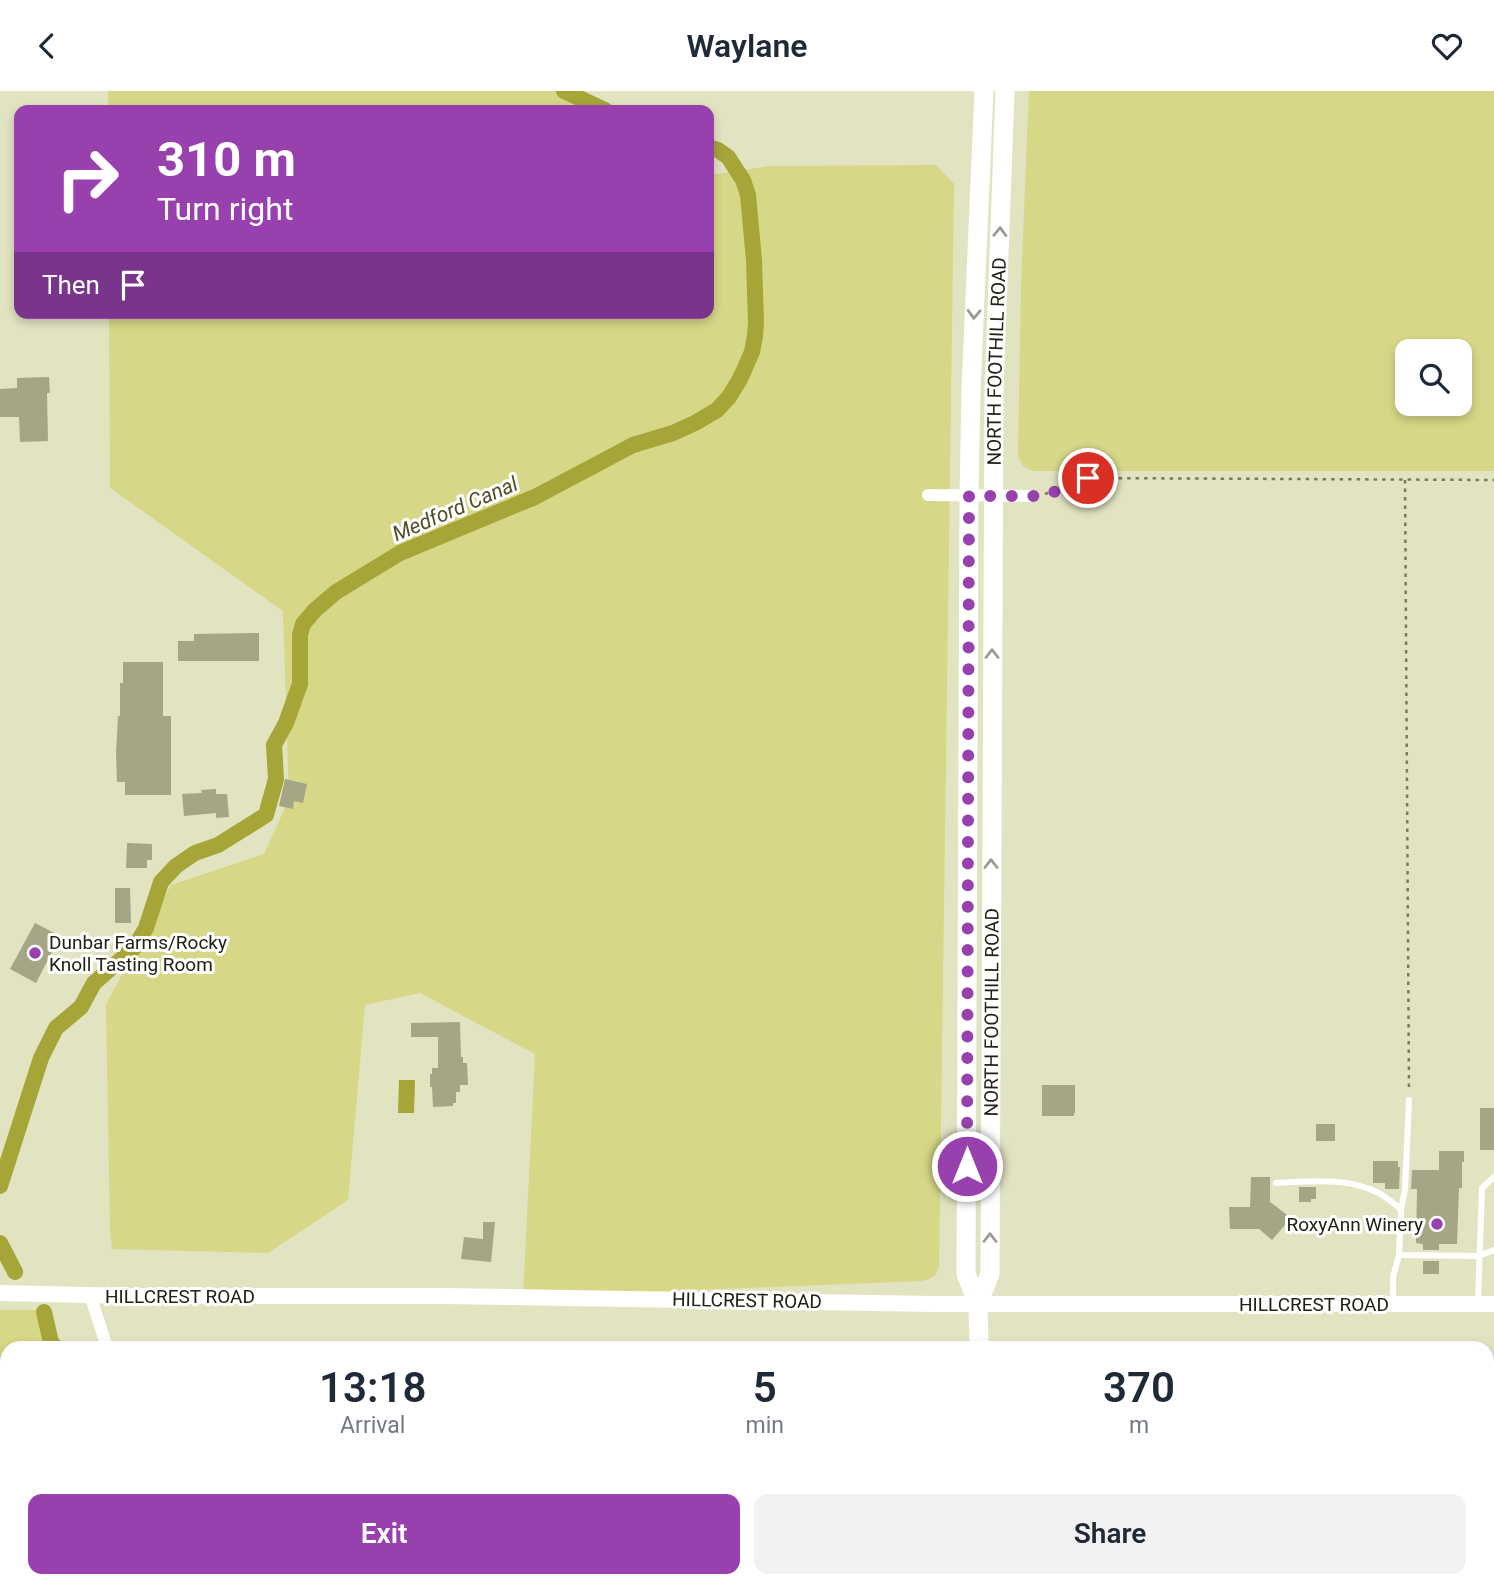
<!DOCTYPE html>
<html lang="en">
<head>
<meta charset="utf-8">
<style>
	:root { --surface:#fff; --page:#f2f2f3; --text:#1f2937; --muted:#747a83; --accent:#9841ae }
	body { margin:0; font-family:Roboto,sans-serif; background:var(--page); color:var(--text); height:100vh; display:flex; flex-direction:column; font-size:26px; white-space:nowrap }
	* { box-sizing:border-box; margin:0 }
	p { font-size:23px; color:var(--muted) }
	.icon { flex:none; width:38px; height:38px; fill:none; stroke:currentColor; stroke-width:2; stroke-linecap:round; stroke-linejoin:round }
	.map { position:relative; flex:1; overflow:hidden }
	.drawer { position:absolute; left:0px; top:1250px; width:1494px; height:247px; display:flex; flex-direction:column; background:var(--surface); border-radius:21px 21px 0 0; box-shadow:0 4px 10px #0003 }
	.drawer>* { flex:none }
	.hud { position:absolute; left:14px; top:14px; width:700px; height:214px; border-radius:14px; box-shadow:0 4px 10px #0003; background:#9841ae; color:#fff; overflow:hidden }
	.tools { position:absolute; left:1395px; top:248px; display:grid; gap:14px }
	.tools a { display:grid; place-items:center; width:77px; height:77px; border-radius:14px; background:var(--surface); box-shadow:0 4px 10px #0003; font-size:35px }
	.pin { position:absolute; display:grid; place-items:center; width:60px; height:60px; color:#fff; margin:-30px; border:4px solid #fff; border-radius:50%; box-shadow:0 2px 7px #0007 }
	.me { position:absolute; width:77px; margin:-38px; rotate:0deg; stroke-linejoin:round; filter:drop-shadow(0 0 5px #0008) }
	.turn { display:flex; align-items:center; gap:24px; height:147px; padding:0 28px; font-size:32px }
	.turn .icon { width:91px; height:91px; stroke-width:2.5 }
	.turn b { display:block; font-size:49px; line-height:60px }
	.then { display:flex; align-items:center; height:66px; padding:0 28px; background:#0003; gap:14px; font-size:26px }
	.eta { display:flex; justify-content:space-evenly; align-items:center; height:119px; text-align:center }
	.eta b { font-size:42px; font-weight:600; line-height:49px }
	.button { display:flex; gap:14px; margin-top:auto; padding:14px 28px }
	.button a { flex:1; height:80px; border-radius:14px; background:var(--accent); color:#fff; font-size:28px; font-weight:600; line-height:80px; text-align:center }
	.button a+a { background:var(--page); color:var(--text) }
	header { display:flex; justify-content:space-between; align-items:center; height:91px; padding:0 28px; background:var(--surface); font-size:32px; font-weight:600 }
	.map>svg:first-child { display:block }
	.green { fill:#d6d787; fill-rule:evenodd }
	.water { fill:#a5a538 }
	.lines { fill:none; stroke-linecap:round; stroke-linejoin:round }
	.canal { stroke:#a5a538; stroke-width:16 }
	.building { fill:#a5a686 }
	.path { stroke:#797a63; stroke-width:2.5; stroke-dasharray:3.5 5; stroke-linecap:butt }
	.service { stroke:#fff; stroke-width:6 }
	.minor { stroke:#fff; stroke-width:12 }
	.tertiary { stroke:#fff; stroke-width:16 }
	.primary { stroke:#fff; stroke-width:19 }
	.oneway { stroke:#9b9b95 }
	.route { stroke:#9841ae; stroke-width:12; stroke-dasharray:0 21.6 }
	.poi-dot { fill:#9841ae; stroke:#fff; stroke-width:2.5 }
	.labels { text-anchor:middle; stroke-width:6; stroke-linejoin:round; paint-order:stroke }
	.street-label { font-size:19px; fill:#212114; stroke:#fff }
	.poi-label { font-size:19px; fill:#212114; stroke:#fff; text-anchor:start }
	.water-label { font-size:21px; font-style:italic; fill:#4f5024; stroke:#fff }
</style>
</head>
<body>
<header><svg class="icon" aria-label="back" viewBox="0 0 24 24"><path d="M15 5l-7 7 7 7"/></svg>Waylane<svg class="icon" aria-label="heart" viewBox="0 0 24 24"><path d="M12 20l-8-8c-3-5 5-10 8-4 3-6 11-1 8 4z"/></svg></header>
<div class="map">
<svg width="1494" height="1495" viewBox="0 0 1494 1495">
	<rect width="100%" height="100%" fill="#e2e3c1"/>
	<g class="green">
		<path d="M 108,0 L 556,0 L 589,19 L 108,19 Z"/>
		<path d="M 1029,0 L 1494,0 L 1494,380 L 1033,380 L 1023,375 L 1018,365 L 1021,194 ZM 1407,261 L 1460,261 L 1460,313 L 1407,313 Z"/>
		<path d="M 936,74 L 954,93 L 939,1176 C 936,1186 931,1188 921,1190 L 523,1206 L 535,963 L 420,902 L 365,914 L 348,1109 L 268,1162 L 112,1158 L 110,1139 L 106,913 L 171,794 L 264,763 L 289,708 L 283,520 L 110,397 L 109,222 L 709,222 L 709,84 L 771,75 Z"/>
		<path d="M 0,1219 L 41,1219 L 56,1256 L 7,1256 L 7,1489 L 198,1489 L 208,1495 L 0,1495 Z"/>
	</g>
	<path class="water" d="M 399,989 L 415,989 L 414,1022 L 398,1022 Z"/>
	<g class="lines">
		<g class="canal">
			<path d="M 564,0 L 605,19"/>
			<path d="M 0,1095 L 41,967 L 56,937 L 81,916 L 94,892 L 134,857 L 146,837 L 161,791 L 176,775 L 195,762 L 218,754 L 266,724 L 276,688 L 274,654 L 286,632 L 300,593 L 300,544 L 303,533 L 315,519 L 336,501 L 400,462 L 535,406 L 633,354 L 673,342 L 695,332 L 717,319 L 729,306 L 740,288 L 752,261 L 755,245 L 756,232 L 754,169 L 748,104 L 743,89 L 728,66 L 718,59 L 709,56"/>
			<path d="M 0,1152 L 15,1181"/>
			<path d="M 44,1221 L 51,1251 L 55,1256"/>
			<path d="M 197,1489 L 203,1495"/>
		</g>
	</g>
	<g class="building">
		<path d="M 49,286 L 50,302 L 47,302 L 48,350 L 20,351 L 19,326 L 0,326 L 0,298 L 17,297 L 17,287 Z"/>
		<path d="M 259,542 L 259,570 L 178,570 L 178,550 L 194,550 L 194,543 Z"/>
		<path d="M 123,571 L 163,571 L 163,625 L 171,625 L 171,704 L 125,704 L 125,691 L 117,691 L 116,662 L 118,625 L 120,625 L 120,592 L 123,592 Z"/>
		<path d="M 285,688 L 307,693 L 303,712 L 294,710 L 293,718 L 279,715 Z"/>
		<path d="M 216,698 L 216,703 L 227,703 L 229,726 L 216,727 L 216,722 L 184,725 L 182,703 L 202,702 L 201,699 Z"/>
		<path d="M 127,752 L 152,753 L 152,769 L 147,769 L 147,777 L 126,777 Z"/>
		<path d="M 115,797 L 130,797 L 131,832 L 115,832 Z"/>
		<path d="M 35,832 L 60,845 L 36,892 L 10,878 Z"/>
		<path d="M 460,931 L 461,966 L 463,966 L 463,972 L 467,972 L 468,994 L 460,994 L 460,1001 L 456,1001 L 456,1012 L 453,1012 L 453,1015 L 433,1016 L 432,996 L 430,996 L 430,983 L 432,983 L 432,977 L 438,977 L 438,946 L 411,946 L 411,932 Z"/>
		<path d="M 1042,994 L 1075,994 L 1075,1022 L 1074,1022 L 1074,1025 L 1042,1025 Z"/>
		<rect x="1480" y="1017" width="14" height="42"/>
		<rect x="1316" y="1033" width="19" height="17"/>
		<path d="M 1439,1060 L 1464,1060 L 1464,1071 L 1462,1071 L 1462,1097 L 1459,1097 L 1457,1153 L 1439,1153 L 1439,1159 L 1423,1159 L 1423,1153 L 1416,1152 L 1417,1098 L 1411,1098 L 1412,1079 L 1439,1079 Z"/>
		<path d="M 1373,1070 L 1398,1070 L 1398,1076 L 1400,1076 L 1399,1098 L 1385,1098 L 1385,1092 L 1373,1092 Z"/>
		<path d="M 1251,1086 L 1270,1086 L 1270,1110 L 1269,1110 L 1291,1127 L 1272,1149 L 1259,1138 L 1230,1138 L 1229,1116 L 1250,1116 Z"/>
		<path d="M 1299,1096 L 1316,1096 L 1316,1108 L 1311,1108 L 1311,1111 L 1299,1111 Z"/>
		<path d="M 483,1131 L 495,1131 L 491,1171 L 461,1168 L 464,1146 L 483,1148 Z"/>
		<rect x="1423" y="1170" width="16" height="13"/>
	</g>
	<g class="lines">
		<g class="path">
			<path d="M 1405,389 L 1409,999"/>
			<path d="M 1045,403 L 1088,387 L 1494,389"/>
			<path d="M 0,1413 L 7,1429"/>
			<path d="M 40,1489 L 44,1495"/>
		</g>
		<g class="service">
			<path d="M 1276,1092 C 1310,1090 1347,1086 1379,1102 C 1386,1106 1394,1113 1401,1118 L 1399,1164 L 1479,1165 L 1494,1159"/>
			<path d="M 1401,1118 L 1405,1099 L 1409,1009"/>
			<path d="M 1393,1211 L 1393,1186 L 1399,1164"/>
			<path d="M 1478,1211 L 1482,1097 L 1494,1086"/>
		</g>
		<g class="minor">
			<path d="M 928,404 L 1033,405"/>
			<path d="M 90,1204 L 107,1256"/>
			<path d="M 1489,1479 L 1493,1495"/>
			<path d="M 452,1489 L 452,1495"/>
			<path d="M 703,1489 L 710,1495"/>
			<path d="M 984,1489 L 984,1495"/>
		</g>
		<path class="tertiary" d="M 0,1202 L 130,1205 L 441,1205 L 935,1213 L 1494,1213"/>
		<g class="primary">
			<path id="s1" d="M 978,1213 L 990,1183 L 994,299 L 1005,0"/>
			<path d="M 979,1256 L 978,1213 L 966,1183 L 969,405 L 971,299 L 984,0"/>
			<path d="M 1488,1479 L 1494,1478"/>
			<path d="M 1111,1489 L 1122,1495"/>
			<path d="M 1148,1489 L 1153,1495"/>
			<path d="M 1367,1495 L 1391,1490 L 1418,1495 L 1443,1489"/>
		</g>
	</g>
	<defs><path id="oneway-chevron" d="M-2-3.5L2.5 0L-2 3.5" fill="none" stroke-width="1.6" stroke-linecap="round" stroke-linejoin="round" transform="scale(1.75)"/></defs>
	<g class="oneway">
		<use href="#oneway-chevron" transform="translate(1000 141) rotate(-88)"/>
		<use href="#oneway-chevron" transform="translate(974 223) rotate(92)"/>
		<use href="#oneway-chevron" transform="translate(992 563) rotate(-90)"/>
		<use href="#oneway-chevron" transform="translate(991 773) rotate(-90)"/>
		<use href="#oneway-chevron" transform="translate(990 1147) rotate(-90)"/>
	</g>
	<g class="lines">
		<path class="route" d="M 967,1075 L 969,405 L 1033,405 L 1049,403 L 1088,387"/>
	</g>
	<g class="poi-dot">
		<circle cx="35" cy="862" r="7"/>
		<circle cx="1437" cy="1133" r="7"/>
	</g>
	<g class="labels">
		<g class="street-label">
			<text dy="7" stroke="none"><textPath href="#s1" startOffset="945">NORTH FOOTHILL ROAD</textPath></text>
			<text dy="7" stroke="none"><textPath href="#s1" startOffset="294">NORTH FOOTHILL ROAD</textPath></text>
			<text x="180" y="1212">HILLCREST ROAD</text>
			<text transform="translate(747 1209) rotate(1)" y="7">HILLCREST ROAD</text>
			<text x="1314" y="1220">HILLCREST ROAD</text>
		</g>
		<g class="poi-label">
			<text x="49" y="858">Dunbar Farms/Rocky<tspan x="49" dy="22">Knoll Tasting Room</tspan></text>
			<text x="1423" y="1140" text-anchor="end">RoxyAnn Winery</text>
		</g>
		<g class="water-label">
			<text transform="translate(455 418) rotate(-23)" y="7">Medford Canal</text>
		</g>
	</g>
</svg>
<div class="tools">
<a><svg class="icon" aria-label="search" viewBox="0 0 24 24"><circle cx="10" cy="10" r="6"/><path d="M15 15l6 6"/></svg></a>
</div>
<div class="pin" style="left:1088px;top:387px;background:#d93025"><svg class="icon" aria-label="arrive" viewBox="0 0 24 24"><path d="M6 21V4h12l-3 4 3 4H6"/></svg></div>
<svg class="me" style="left:967px;top:1075px" viewBox="-20 -20 40 40"><circle r="17" fill="#9841ae" stroke="#fff" stroke-width="3"/><path d="M0-11L8 9 0 5-8 9z" fill="#fff"/></svg>
<div class="hud">
<div class="turn"><svg class="icon" aria-label="right" viewBox="0 0 24 24"><path d="M7 20v-9h11M14 6l5 5-5 5"/></svg><div><b>310 m</b>Turn right</div></div>
<div class="then">Then<svg class="icon" aria-label="arrive" viewBox="0 0 24 24"><path d="M6 21V4h12l-3 4 3 4H6"/></svg></div>
</div>
<section class="drawer">
<div class="eta">
<div><b>13:18</b><p>Arrival</p></div>
<div><b>5</b><p>min</p></div>
<div><b>370</b><p>m</p></div>
</div>
<div class="button"><a>Exit</a><a>Share</a></div>
</section>
</div>
</body>
</html>
